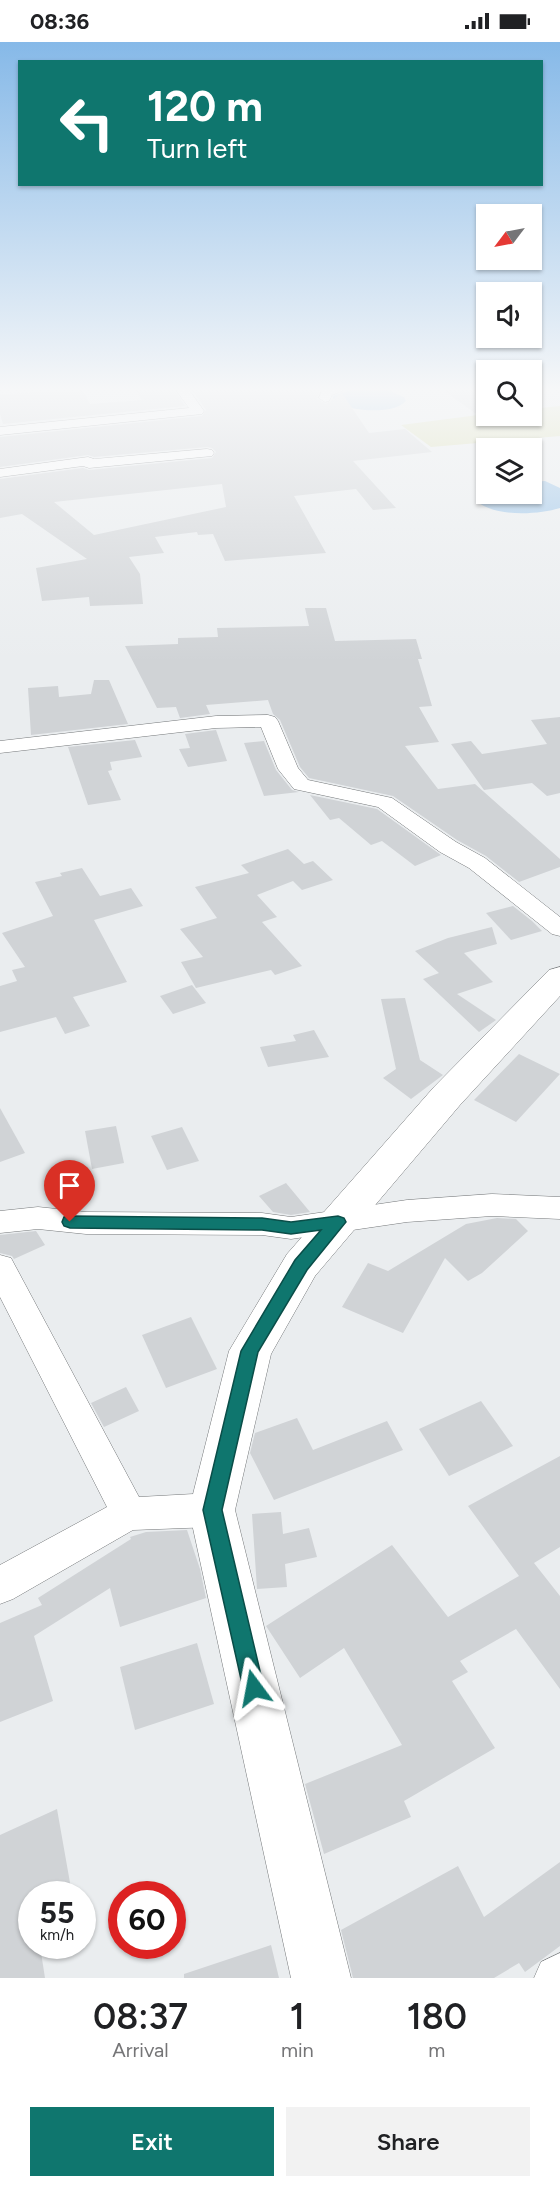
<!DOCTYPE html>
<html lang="en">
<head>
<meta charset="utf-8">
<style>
	:root { --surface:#fff; --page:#f2f2f2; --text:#202124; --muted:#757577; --accent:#0f766e }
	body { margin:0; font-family:Figtree,sans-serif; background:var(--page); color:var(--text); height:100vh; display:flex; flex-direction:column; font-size:22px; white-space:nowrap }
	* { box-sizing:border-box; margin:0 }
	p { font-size:20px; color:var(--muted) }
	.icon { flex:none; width:33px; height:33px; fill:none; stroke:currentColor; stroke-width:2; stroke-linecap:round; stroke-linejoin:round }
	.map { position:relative; height:1936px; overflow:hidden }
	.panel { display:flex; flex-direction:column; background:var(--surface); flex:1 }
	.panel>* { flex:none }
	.banner { position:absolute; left:18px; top:18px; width:525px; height:126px; border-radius:0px; box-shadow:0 2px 4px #0004; background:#0f766e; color:#fff; overflow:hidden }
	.needle { width:39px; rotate:238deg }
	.controls { position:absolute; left:476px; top:162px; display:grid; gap:12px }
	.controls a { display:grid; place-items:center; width:66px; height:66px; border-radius:0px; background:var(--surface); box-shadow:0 2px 4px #0004; font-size:30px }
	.speed { position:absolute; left:18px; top:1839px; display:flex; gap:12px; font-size:30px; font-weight:700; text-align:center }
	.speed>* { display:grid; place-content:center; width:78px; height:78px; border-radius:50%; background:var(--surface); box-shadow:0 2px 4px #0004; line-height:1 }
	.speed small { font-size:15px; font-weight:400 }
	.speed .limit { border:9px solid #d22; background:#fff; color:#111 }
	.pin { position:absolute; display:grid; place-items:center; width:51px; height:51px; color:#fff; margin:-62px -26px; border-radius:50% 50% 50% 0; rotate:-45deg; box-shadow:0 0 6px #0007 }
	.pin .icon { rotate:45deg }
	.me { position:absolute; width:66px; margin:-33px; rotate:347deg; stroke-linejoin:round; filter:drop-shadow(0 0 4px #0008) }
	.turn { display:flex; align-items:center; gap:21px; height:126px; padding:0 30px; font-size:27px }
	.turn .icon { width:78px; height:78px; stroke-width:2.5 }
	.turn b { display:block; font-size:42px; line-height:51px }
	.eta { display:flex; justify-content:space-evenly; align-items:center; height:102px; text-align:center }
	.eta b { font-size:36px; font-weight:600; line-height:42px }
	.cta { display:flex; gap:12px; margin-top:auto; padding:12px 30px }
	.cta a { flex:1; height:69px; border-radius:0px; background:var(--accent); color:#fff; font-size:24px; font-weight:600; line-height:69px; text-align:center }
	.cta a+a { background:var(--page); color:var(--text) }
	.status { display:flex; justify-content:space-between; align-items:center; height:42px; padding:0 30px; background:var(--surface); direction:ltr }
	.status svg { height:16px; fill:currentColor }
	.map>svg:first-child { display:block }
	.green { fill:#d6daa4 }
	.water { fill:#94c0e7 }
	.building { fill:#d0d3d6; fill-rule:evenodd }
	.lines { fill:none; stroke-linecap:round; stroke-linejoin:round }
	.street-casing { stroke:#75787a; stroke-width:1 }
	.primary-casing { stroke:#75787a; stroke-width:1 }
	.street { fill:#fff; fill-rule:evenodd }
	.primary { fill:#fff; fill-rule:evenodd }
	.route { fill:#0f766e; stroke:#0a4d48; stroke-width:1.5 }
</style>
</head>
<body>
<div class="status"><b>08:36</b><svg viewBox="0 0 49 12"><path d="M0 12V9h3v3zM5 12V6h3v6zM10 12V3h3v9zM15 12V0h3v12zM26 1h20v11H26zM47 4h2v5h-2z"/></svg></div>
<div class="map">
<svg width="560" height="1936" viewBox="0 0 560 1936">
	<rect width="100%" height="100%" fill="#eaedef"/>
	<path class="green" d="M 560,364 L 560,394 L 431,405 L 401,383 L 486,372 L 531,374 L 531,367 Z"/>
	<g class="water">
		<path d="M 351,348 L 388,348 L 404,355 L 406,359 C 392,374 350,368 333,361 L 333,354 Z"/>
		<path d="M 545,439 L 560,446 L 560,466 C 537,473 495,475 476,459 L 476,449 L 485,444 L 486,452 L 531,452 L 531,440 Z"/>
	</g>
	<g class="building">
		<path d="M 136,348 L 174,348 L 185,364 L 3,382 L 0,372 L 0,352 L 83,349 L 90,362 L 142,358 Z"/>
		<path d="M 192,348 L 319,348 L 317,357 L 326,362 L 342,351 L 369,391 L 405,387 L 432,410 L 353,419 L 396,466 L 373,468 L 356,447 L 294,454 L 326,511 L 225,519 L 213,492 L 198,493 L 197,490 L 155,495 L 164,511 L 129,515 L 140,532 L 143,562 L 90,564 L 89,555 L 42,559 L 36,526 L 87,517 L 22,472 L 0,476 L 0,437 L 83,426 L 89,428 L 212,416 L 216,410 L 212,406 L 207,405 L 94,415 L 88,413 L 0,425 L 0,395 L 202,374 L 206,368 ZM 222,442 L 226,465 L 94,493 L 54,460 Z"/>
		<path d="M 443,348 L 486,348 L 486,370 L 475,371 Z"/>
		<path d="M 305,566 L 326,566 L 335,599 L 416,597 L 422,617 L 418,617 L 432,664 L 419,665 L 439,700 L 405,704 L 438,747 L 475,742 L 560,817 L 560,825 L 519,840 L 486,814 L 457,798 L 393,754 L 309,736 L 300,725 L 280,678 L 273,672 L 268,658 L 206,663 L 210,672 L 180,676 L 176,665 L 157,666 L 125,604 L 178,602 L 178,596 L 218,595 L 217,586 L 309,584 Z"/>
		<path d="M 94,638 L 109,638 L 128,682 L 31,693 L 28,646 L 58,644 L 59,655 L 91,652 Z"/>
		<path d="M 560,675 L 560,751 L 547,754 L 532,741 L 484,748 L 451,702 L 471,699 L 482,712 L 547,702 L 531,678 Z"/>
		<path d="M 216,688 L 227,719 L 188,725 L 179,707 L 190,706 L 185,692 Z"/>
		<path d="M 135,698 L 142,715 L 110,720 L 112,728 L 108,729 L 121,758 L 88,763 L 68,705 Z"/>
		<path d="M 264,699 L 276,728 L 292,748 L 299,750 L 264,754 L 244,701 Z"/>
		<path d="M 310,753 L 377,767 L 441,813 L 415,824 L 382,799 L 371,803 L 339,776 L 330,778 Z"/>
		<path d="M 288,807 L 304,822 L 313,819 L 333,838 L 302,848 L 293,839 L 257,853 L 277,875 L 262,880 L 302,924 L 275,933 L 271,928 L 196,946 L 181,920 L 203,915 L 180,887 L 217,876 L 195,845 L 249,831 L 241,823 Z"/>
		<path d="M 82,826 L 100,854 L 131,846 L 143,864 L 94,878 L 127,940 L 73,955 L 90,984 L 65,992 L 56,975 L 0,990 L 0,944 L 17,939 L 12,928 L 25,925 L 2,891 L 53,874 L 35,840 L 62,834 L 60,831 Z"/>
		<path d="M 513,864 L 532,879 L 542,889 L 511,898 L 486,871 Z"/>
		<path d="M 492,885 L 497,902 L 464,911 L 493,940 L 457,952 L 496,978 L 479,990 L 423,937 L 439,931 L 415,909 L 448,896 Z"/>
		<path d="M 192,943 L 206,961 L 173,972 L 160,954 Z"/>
		<path d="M 405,956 L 420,1018 L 443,1033 L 411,1057 L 383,1036 L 396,1027 L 381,957 Z"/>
		<path d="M 314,988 L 329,1015 L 268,1025 L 260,1005 L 296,999 L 293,993 Z"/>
		<path d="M 519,1012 L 560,1032 L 516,1080 L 474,1058 Z"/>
		<path d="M 0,1066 L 25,1111 L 0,1120 Z"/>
		<path d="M 116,1084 L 124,1121 L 92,1127 L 85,1089 Z"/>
		<path d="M 182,1085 L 199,1119 L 167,1128 L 151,1094 Z"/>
		<path d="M 286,1141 L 310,1170 L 291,1173 L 273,1170 L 259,1154 Z"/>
		<path d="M 497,1176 L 516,1177 L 528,1189 L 482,1231 L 468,1239 L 445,1216 L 403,1291 L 342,1265 L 368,1221 L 388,1229 L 466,1182 Z"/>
		<path d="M 36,1189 L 45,1203 L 14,1217 L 12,1214 L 0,1211 L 0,1193 Z"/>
		<path d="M 191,1275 L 217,1327 L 166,1346 L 142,1293 Z"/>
		<path d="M 126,1345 L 139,1369 L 104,1385 L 91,1361 Z"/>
		<path d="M 481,1359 L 513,1404 L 449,1434 L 419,1387 Z"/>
		<path d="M 297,1376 L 313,1408 L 387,1379 L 403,1408 L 274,1458 L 250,1411 L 255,1391 Z"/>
		<path d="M 560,1414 L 560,1505 L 534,1521 L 560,1554 L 560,1647 L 516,1587 L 460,1619 L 468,1630 L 452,1639 L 495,1706 L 404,1759 L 411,1775 L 324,1812 L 305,1742 L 402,1703 L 344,1606 L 300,1636 L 266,1584 L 392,1503 L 448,1575 L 519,1534 L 468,1464 Z"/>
		<path d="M 281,1470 L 283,1492 L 309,1486 L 317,1515 L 285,1522 L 287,1545 L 257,1547 L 252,1472 Z"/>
		<path d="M 187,1488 L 200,1527 L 206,1556 L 120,1585 L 110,1546 L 34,1594 L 53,1659 L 0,1680 L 0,1581 L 42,1563 L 38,1556 L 131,1497 L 130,1495 L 146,1490 Z"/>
		<path d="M 197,1601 L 214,1662 L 135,1688 L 120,1625 Z"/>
		<path d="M 57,1767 L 72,1852 L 32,1852 L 32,1904 L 40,1904 L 45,1936 L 0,1936 L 0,1793 Z"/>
		<path d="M 560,1820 L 560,1904 L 525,1930 L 519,1921 L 494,1936 L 353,1936 L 341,1888 L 458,1824 L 484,1875 Z"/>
		<path d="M 271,1903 L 279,1936 L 184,1936 L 184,1932 Z"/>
	</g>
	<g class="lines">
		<defs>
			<g id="street">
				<path d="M 176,348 L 189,348 L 204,369 L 202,372 L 0,393 L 0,385 L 189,366 Z"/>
				<path d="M 322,348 L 344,348 L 332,353 L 329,359 L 325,360 L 319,356 Z"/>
				<path d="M 207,407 L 212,408 L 214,411 L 212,414 L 89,426 L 83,424 L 0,435 L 0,427 L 88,415 L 94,417 Z"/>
				<path d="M 268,673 L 275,675 L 278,679 L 298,726 L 308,738 L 392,756 L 456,800 L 485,816 L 560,875 L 560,894 L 552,892 L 469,826 L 440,810 L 378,765 L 294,747 L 278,727 L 261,685 L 216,686 L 0,711 L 0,699 L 216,674 Z"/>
				<path d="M 492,1152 L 560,1155 L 560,1177 L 492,1174 L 407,1180 L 291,1197 L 262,1193 L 86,1192 L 38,1187 L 0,1191 L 0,1169 L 38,1165 L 86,1170 L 262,1171 L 291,1175 L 407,1158 Z"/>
				<path d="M 0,1213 L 11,1216 L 139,1455 L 212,1451 L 225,1456 L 230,1468 L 225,1480 L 212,1485 L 133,1488 L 13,1557 L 0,1562 L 0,1523 L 107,1465 L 0,1255 Z"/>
				<path d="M 560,1911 L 560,1936 L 534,1936 L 541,1920 Z"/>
			</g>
			<path id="primary" d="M 560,925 L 560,954 L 460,1063 L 315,1234 L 271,1312 L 235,1468 L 351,1936 L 291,1936 L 189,1468 L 229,1309 L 287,1212 L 434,1045 L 549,928 Z"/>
		</defs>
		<use href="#street" class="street-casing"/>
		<use href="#primary" class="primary-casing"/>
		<use href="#street" class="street"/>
		<use href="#primary" class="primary"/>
	</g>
	<linearGradient id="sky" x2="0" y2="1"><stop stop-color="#86b9e8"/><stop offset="0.56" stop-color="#f6f7f8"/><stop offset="1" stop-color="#f6f7f8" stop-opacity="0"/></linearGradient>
	<rect width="560" height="620" fill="url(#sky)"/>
	<path class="route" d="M 70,1174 L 262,1176 L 291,1180 L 338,1174 L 344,1176 L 346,1180 L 307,1228 L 258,1310 L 222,1468 L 264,1646 L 261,1654 L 254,1657 L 246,1654 L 243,1646 L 203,1468 L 241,1309 L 295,1218 L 321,1188 L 291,1192 L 262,1188 L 70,1186 L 64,1184 L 62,1180 L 64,1175 Z"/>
</svg>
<div class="controls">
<a><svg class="needle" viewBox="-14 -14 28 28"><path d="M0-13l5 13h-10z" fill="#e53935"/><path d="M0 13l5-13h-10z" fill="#757577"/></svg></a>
<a><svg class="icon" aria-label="sound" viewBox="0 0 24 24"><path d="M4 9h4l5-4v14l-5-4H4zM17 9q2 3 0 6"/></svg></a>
<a><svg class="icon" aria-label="search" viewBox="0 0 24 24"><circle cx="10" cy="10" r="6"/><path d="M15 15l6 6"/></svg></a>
<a><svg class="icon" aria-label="layers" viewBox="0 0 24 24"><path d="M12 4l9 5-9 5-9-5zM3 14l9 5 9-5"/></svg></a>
</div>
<div class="speed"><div>55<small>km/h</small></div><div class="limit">60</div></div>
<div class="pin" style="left:70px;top:1180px;background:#d93025"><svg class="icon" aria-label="arrive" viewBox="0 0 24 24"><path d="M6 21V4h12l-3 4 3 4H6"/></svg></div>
<svg class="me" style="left:254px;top:1646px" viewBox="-20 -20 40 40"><path d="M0-17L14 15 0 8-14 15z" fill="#0f766e" stroke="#fff" stroke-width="4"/></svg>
<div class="banner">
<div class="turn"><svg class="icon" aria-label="left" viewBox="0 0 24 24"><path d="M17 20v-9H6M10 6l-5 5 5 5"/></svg><div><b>120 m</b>Turn left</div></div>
</div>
</div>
<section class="panel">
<div class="eta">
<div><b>08:37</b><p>Arrival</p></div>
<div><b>1</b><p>min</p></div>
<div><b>180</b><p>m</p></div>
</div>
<div class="cta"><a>Exit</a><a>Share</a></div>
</section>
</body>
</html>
